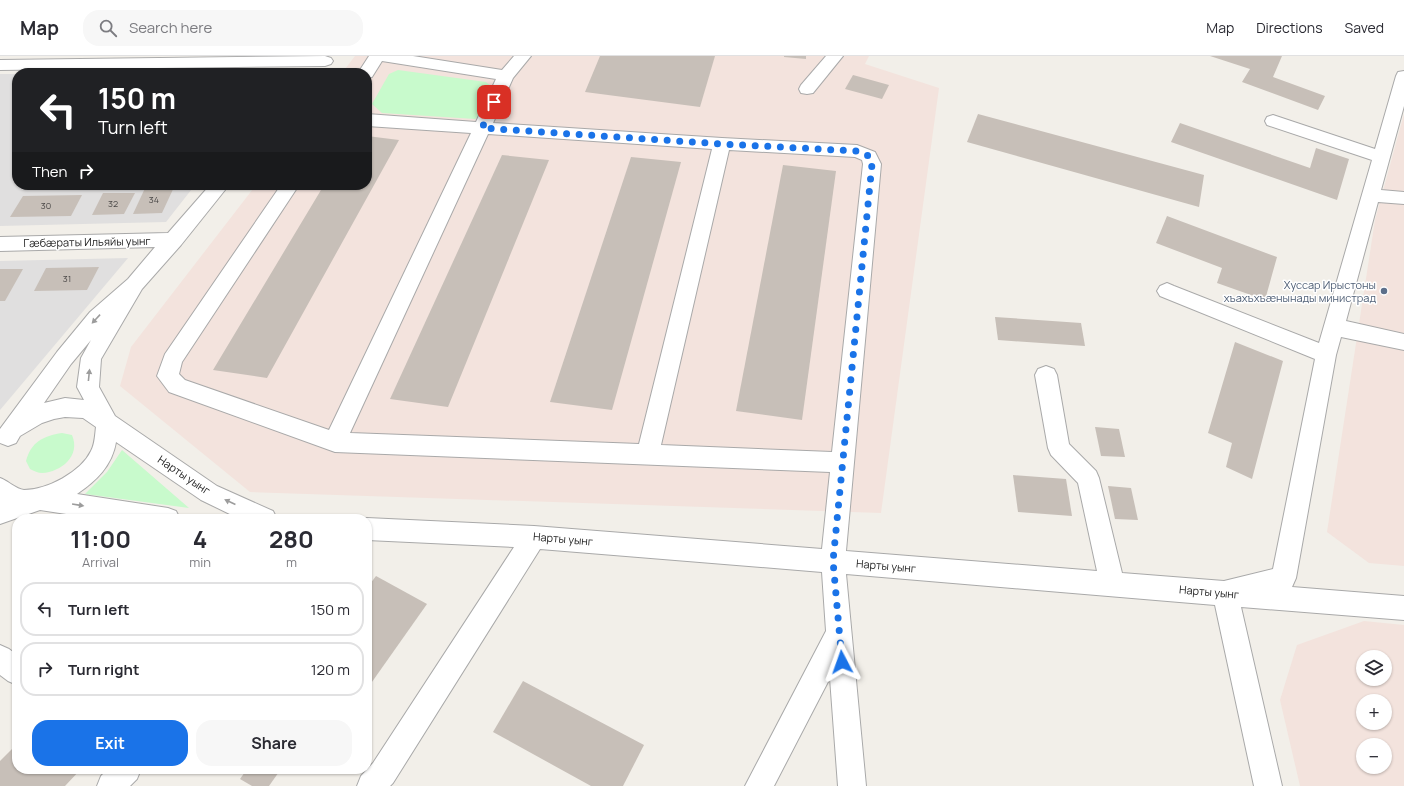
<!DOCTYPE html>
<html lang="en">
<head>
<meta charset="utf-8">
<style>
	:root { --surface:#fff; --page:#f7f7f7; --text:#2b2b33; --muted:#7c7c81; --line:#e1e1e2; --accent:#1a73e8 }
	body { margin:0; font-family:Manrope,sans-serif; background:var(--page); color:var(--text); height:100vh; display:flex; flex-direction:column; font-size:15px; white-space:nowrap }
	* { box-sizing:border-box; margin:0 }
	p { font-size:13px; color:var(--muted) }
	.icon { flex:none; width:22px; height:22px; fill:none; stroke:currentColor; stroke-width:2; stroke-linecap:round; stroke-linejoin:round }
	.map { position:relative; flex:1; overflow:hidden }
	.side { position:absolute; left:12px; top:458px; width:360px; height:260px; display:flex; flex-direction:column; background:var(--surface); border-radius:16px; box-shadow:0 1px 3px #0004 }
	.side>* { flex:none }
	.banner { position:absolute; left:12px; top:12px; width:360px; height:122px; border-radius:16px; box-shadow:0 1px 3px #0004; background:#202124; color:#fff; overflow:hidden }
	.tools { position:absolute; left:1356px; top:594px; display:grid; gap:8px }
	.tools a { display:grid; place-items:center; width:36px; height:36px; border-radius:50%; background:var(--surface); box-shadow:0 1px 3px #0004; font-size:20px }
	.pin { position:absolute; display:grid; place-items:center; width:34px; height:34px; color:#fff; margin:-17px; border-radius:8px; box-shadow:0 2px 6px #0006 }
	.me { position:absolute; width:44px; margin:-22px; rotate:356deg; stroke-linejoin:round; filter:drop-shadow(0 0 3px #0008) }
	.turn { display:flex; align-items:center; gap:14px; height:84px; padding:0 20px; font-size:18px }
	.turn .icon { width:52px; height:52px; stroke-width:2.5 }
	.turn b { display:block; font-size:28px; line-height:34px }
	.then { display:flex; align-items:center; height:38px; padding:0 20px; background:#0003; gap:8px; font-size:15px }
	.eta { display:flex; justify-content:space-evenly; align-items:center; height:68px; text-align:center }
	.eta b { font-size:24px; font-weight:700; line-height:28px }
	.primary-button { display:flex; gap:8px; margin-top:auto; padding:8px 20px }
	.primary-button a { flex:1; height:46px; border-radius:16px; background:var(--accent); color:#fff; font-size:16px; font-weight:700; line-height:46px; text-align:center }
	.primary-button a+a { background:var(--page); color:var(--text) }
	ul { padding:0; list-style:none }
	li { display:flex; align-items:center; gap:12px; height:54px; margin:0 8px 6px; padding:0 12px; border:2px solid var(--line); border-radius:16px }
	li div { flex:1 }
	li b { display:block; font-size:15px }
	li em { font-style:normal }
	header { display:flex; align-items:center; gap:24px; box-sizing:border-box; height:56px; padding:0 20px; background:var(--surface); border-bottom:1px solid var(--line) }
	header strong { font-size:19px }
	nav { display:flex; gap:22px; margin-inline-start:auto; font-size:14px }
	.search { width:280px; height:36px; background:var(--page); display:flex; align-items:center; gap:10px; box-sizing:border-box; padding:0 14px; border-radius:16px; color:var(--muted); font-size:15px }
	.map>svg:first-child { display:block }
	.residential { fill:#e0dfdf }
	.military { fill:#f3e3dd; fill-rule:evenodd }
	.park { fill:#c8facc }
	.building { fill:#c7bfb8 }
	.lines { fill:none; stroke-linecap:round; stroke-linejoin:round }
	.minor-casing { stroke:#a9a9a9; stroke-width:2 }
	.minor { fill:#fff; fill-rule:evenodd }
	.oneway { fill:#9c9c9c }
	.route { stroke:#1a73e8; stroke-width:7; stroke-dasharray:0 12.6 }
	.service-dot { fill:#5c6f8a; stroke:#fff; stroke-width:1.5 }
	.labels { text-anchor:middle; stroke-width:3; stroke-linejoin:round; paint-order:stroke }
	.number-label { font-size:9px; fill:#4b4948 }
	.street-label { font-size:11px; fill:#222; stroke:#fff }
	.service-label { font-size:11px; fill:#4e5e75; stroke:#fff; text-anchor:end }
</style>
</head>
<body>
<header>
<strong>Map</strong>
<div class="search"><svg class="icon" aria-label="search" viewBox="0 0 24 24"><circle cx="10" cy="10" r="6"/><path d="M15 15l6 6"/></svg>Search here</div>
<nav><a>Map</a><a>Directions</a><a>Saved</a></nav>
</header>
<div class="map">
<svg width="1404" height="730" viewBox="0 0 1404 730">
	<rect width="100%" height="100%" fill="#f2efe9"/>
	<g class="residential">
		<path d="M 286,15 L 285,17 L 85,17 Z"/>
		<path d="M 0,18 L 17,18 L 17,129 L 195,129 L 166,166 L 0,170 Z"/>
		<path d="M 128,202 L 0,354 L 0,205 Z"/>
	</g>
	<g class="military">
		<path d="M 355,0 L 869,0 L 865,8 L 939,32 L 881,457 L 250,436 L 120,330 L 131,291 L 256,129 L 367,129 L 367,17 L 342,17 Z"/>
		<path d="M 1404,58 L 1404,510 L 1369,507 L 1327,476 L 1375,164 Z"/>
		<path d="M 1364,565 L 1404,569 L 1404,730 L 1300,730 L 1280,644 L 1297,589 ZM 1363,601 L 1385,601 L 1385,623 L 1363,623 ZM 1363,645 L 1385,645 L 1385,667 L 1363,667 ZM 1363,689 L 1385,689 L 1385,711 L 1363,711 Z"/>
	</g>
	<g class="park">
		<path d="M 398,14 L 486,26 L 492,31 L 483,60 L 475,63 L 382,57 L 372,48 L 389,18 Z"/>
		<path d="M 62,377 L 72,379 C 81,400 61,416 42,417 C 38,417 34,415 30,413 L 26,405 C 31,386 43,380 62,377 Z"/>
		<path d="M 122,394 L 189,452 L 85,438 L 107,416 Z"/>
	</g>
	<g class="building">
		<path d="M 600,0 L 715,0 L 700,51 L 585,36 Z"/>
		<path d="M 784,0 L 806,0 L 806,3 L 784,1 Z"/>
		<path d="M 1210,0 L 1282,0 L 1273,21 L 1325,40 L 1318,54 L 1242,26 L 1250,13 Z"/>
		<path d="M 853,19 L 889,29 L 882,43 L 845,33 Z"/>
		<path d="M 978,58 L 1204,119 L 1199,151 L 967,86 Z"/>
		<path d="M 1180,67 L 1310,112 L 1316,92 L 1349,103 L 1337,144 L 1171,86 Z"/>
		<path d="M 367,80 L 399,84 L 267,322 L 213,314 L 324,129 L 367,129 Z"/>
		<path d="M 502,99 L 549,104 L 448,351 L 390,343 Z"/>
		<path d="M 631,101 L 681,106 L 612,354 L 550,346 Z"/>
		<path d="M 783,109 L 836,115 L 802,364 L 736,355 Z"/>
		<path d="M 175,129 L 162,157 L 133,158 L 146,130 Z"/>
		<path d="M 103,137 L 135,137 L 124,158 L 92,159 Z"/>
		<path d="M 82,139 L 71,160 L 10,161 L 23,140 Z"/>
		<path d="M 1167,160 L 1277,201 L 1265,244 L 1217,227 L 1222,212 L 1156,187 Z"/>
		<path d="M 99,211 L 87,234 L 34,235 L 46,212 Z"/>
		<path d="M 0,213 L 23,213 L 5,245 L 0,245 Z"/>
		<path d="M 995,261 L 1081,267 L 1085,290 L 998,284 Z"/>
		<path d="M 1235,286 L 1283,305 L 1252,423 L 1226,411 L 1232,387 L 1208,377 Z"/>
		<path d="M 1095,371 L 1119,373 L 1125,401 L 1101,400 Z"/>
		<path d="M 1013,419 L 1066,423 L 1072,460 L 1018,456 Z"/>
		<path d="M 1108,430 L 1131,432 L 1138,464 L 1115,463 Z"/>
		<path d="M 376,520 L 427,548 L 367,633 L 367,532 Z"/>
		<path d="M 523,625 L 644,689 L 623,730 L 591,730 L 493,676 Z"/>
		<path d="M 17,688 L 17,713 L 81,713 L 65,730 L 0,730 L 0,705 Z"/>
		<path d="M 247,713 L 281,713 L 269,730 L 252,730 L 240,723 Z"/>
	</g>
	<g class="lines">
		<defs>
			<g id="minor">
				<path d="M 325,0 L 331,2 L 333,5 L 331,8 L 325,10 L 0,14 L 0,4 Z"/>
				<path d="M 369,0 L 413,0 L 502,14 L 514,0 L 531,0 L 513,22 L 493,67 L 722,82 L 857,89 L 875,96 L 881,108 L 846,495 L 1097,515 L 1078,427 L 1051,399 L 1048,392 L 1035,319 L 1038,313 L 1046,310 L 1054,313 L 1057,319 L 1069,388 L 1096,415 L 1099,422 L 1122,517 L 1224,525 L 1273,513 L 1315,303 L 1160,240 L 1157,235 L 1160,230 L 1167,227 L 1174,230 L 1319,287 L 1372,104 L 1267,69 L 1265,65 L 1267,61 L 1273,59 L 1375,93 L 1396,20 L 1398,16 L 1404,15 L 1404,50 L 1381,134 L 1404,136 L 1404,148 L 1378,146 L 1346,265 L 1404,278 L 1404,294 L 1341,281 L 1336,299 L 1296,522 L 1292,531 L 1404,540 L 1404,564 L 1241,551 L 1282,730 L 1254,730 L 1215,549 L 846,518 L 866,730 L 838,730 L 830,622 L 774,730 L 745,730 L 826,575 L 822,516 L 540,493 L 393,727 L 390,730 L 357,730 L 361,720 L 373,707 L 514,491 L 367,484 L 367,463 L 364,463 L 367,462 L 534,470 L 822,493 L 830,416 L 335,396 L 169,336 L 157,320 L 165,298 L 281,129 L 299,129 L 182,306 L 179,318 L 185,324 L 329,374 L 471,77 L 367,70 L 367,58 L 476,66 L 496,23 L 382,5 L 372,21 L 367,22 L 367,17 L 358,17 ZM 488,78 L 712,93 L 639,388 L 350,377 ZM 729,94 L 855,101 L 862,104 L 863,108 L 832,396 L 661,389 Z"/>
				<path d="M 826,0 L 843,0 L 813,37 L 807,38 L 801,37 L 799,33 L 801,29 Z"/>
				<path d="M 210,129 L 229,129 L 181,189 L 142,233 L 101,303 L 99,331 L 115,360 L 217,430 L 273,455 L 277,463 L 240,463 L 201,444 L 116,386 C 112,410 96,425 77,438 L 168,452 L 176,455 L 180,463 L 99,463 L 40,454 L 0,468 L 0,422 C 8,425 16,433 24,434 C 47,434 81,416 91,395 C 95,388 95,378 96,371 L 83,362 L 65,361 L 54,363 L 42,367 L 20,380 L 16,387 L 8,390 L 0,387 L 0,373 L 57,296 L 90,256 L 128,223 L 155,191 L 0,195 L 0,181 L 168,177 ZM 91,284 L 81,302 L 77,331 L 84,344 L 65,342 L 44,347 L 71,308 Z"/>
				<path d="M 0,589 L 9,593 L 17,599 L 17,629 L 8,625 L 0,619 Z"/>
				<path d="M 108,713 L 141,713 L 137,723 L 130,730 L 97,730 L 101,720 Z"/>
			</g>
		</defs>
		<use href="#minor" class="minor-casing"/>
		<use href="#minor" class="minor"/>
	</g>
	<defs><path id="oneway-solid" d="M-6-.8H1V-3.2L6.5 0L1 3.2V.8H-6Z"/></defs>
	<g class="oneway">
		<use href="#oneway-solid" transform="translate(96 263) rotate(133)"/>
		<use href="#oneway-solid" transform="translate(89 319) rotate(-84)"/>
		<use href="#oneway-solid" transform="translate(230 446) rotate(-155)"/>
		<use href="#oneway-solid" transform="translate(78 449) rotate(9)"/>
	</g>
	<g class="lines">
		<path class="route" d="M 494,46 L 482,72 L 722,88 L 857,95 L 869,100 L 872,108 L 833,505 L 842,606"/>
	</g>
	<circle class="service-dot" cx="1384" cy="235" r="4"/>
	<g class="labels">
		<g class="number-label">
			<text x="154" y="147">34</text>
			<text x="113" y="151">32</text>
			<text x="46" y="153">30</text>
			<text x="67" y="226">31</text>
		</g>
		<g class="street-label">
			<text transform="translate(87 186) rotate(-1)" y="4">Гæбæраты Ильяйы уынг</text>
			<text transform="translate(184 419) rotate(34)" y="4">Нарты уынг</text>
			<text transform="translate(563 483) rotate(5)" y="4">Нарты уынг</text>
			<text transform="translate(886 510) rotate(5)" y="4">Нарты уынг</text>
			<text transform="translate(1209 536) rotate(5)" y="4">Нарты уынг</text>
		</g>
		<g class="service-label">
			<text x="1376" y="233">Хуссар Ирыстоны<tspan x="1376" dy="13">хъахъхъæнынады министрад</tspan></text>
		</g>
	</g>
</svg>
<div class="tools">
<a><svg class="icon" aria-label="layers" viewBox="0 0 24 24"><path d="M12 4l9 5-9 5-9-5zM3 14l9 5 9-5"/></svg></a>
<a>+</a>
<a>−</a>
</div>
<div class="pin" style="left:494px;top:46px;background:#d93025"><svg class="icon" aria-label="arrive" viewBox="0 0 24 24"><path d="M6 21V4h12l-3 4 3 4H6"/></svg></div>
<svg class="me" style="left:842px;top:606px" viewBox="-20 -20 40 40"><path d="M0-17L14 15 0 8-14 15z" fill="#1a73e8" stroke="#fff" stroke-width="4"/></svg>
<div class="banner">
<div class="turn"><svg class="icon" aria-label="left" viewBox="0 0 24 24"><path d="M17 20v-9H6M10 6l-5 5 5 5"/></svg><div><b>150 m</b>Turn left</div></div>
<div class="then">Then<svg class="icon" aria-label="right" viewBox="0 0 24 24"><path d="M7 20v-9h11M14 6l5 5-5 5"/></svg></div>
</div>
<section class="side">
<div class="eta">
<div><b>11:00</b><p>Arrival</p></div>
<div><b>4</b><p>min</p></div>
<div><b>280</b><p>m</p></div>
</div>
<ul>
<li><svg class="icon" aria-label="left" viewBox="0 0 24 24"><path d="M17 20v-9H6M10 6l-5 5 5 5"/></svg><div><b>Turn left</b></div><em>150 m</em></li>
<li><svg class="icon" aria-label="right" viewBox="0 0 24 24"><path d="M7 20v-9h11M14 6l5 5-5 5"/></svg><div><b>Turn right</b></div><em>120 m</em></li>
</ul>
<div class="primary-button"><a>Exit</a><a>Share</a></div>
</section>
</div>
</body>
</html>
